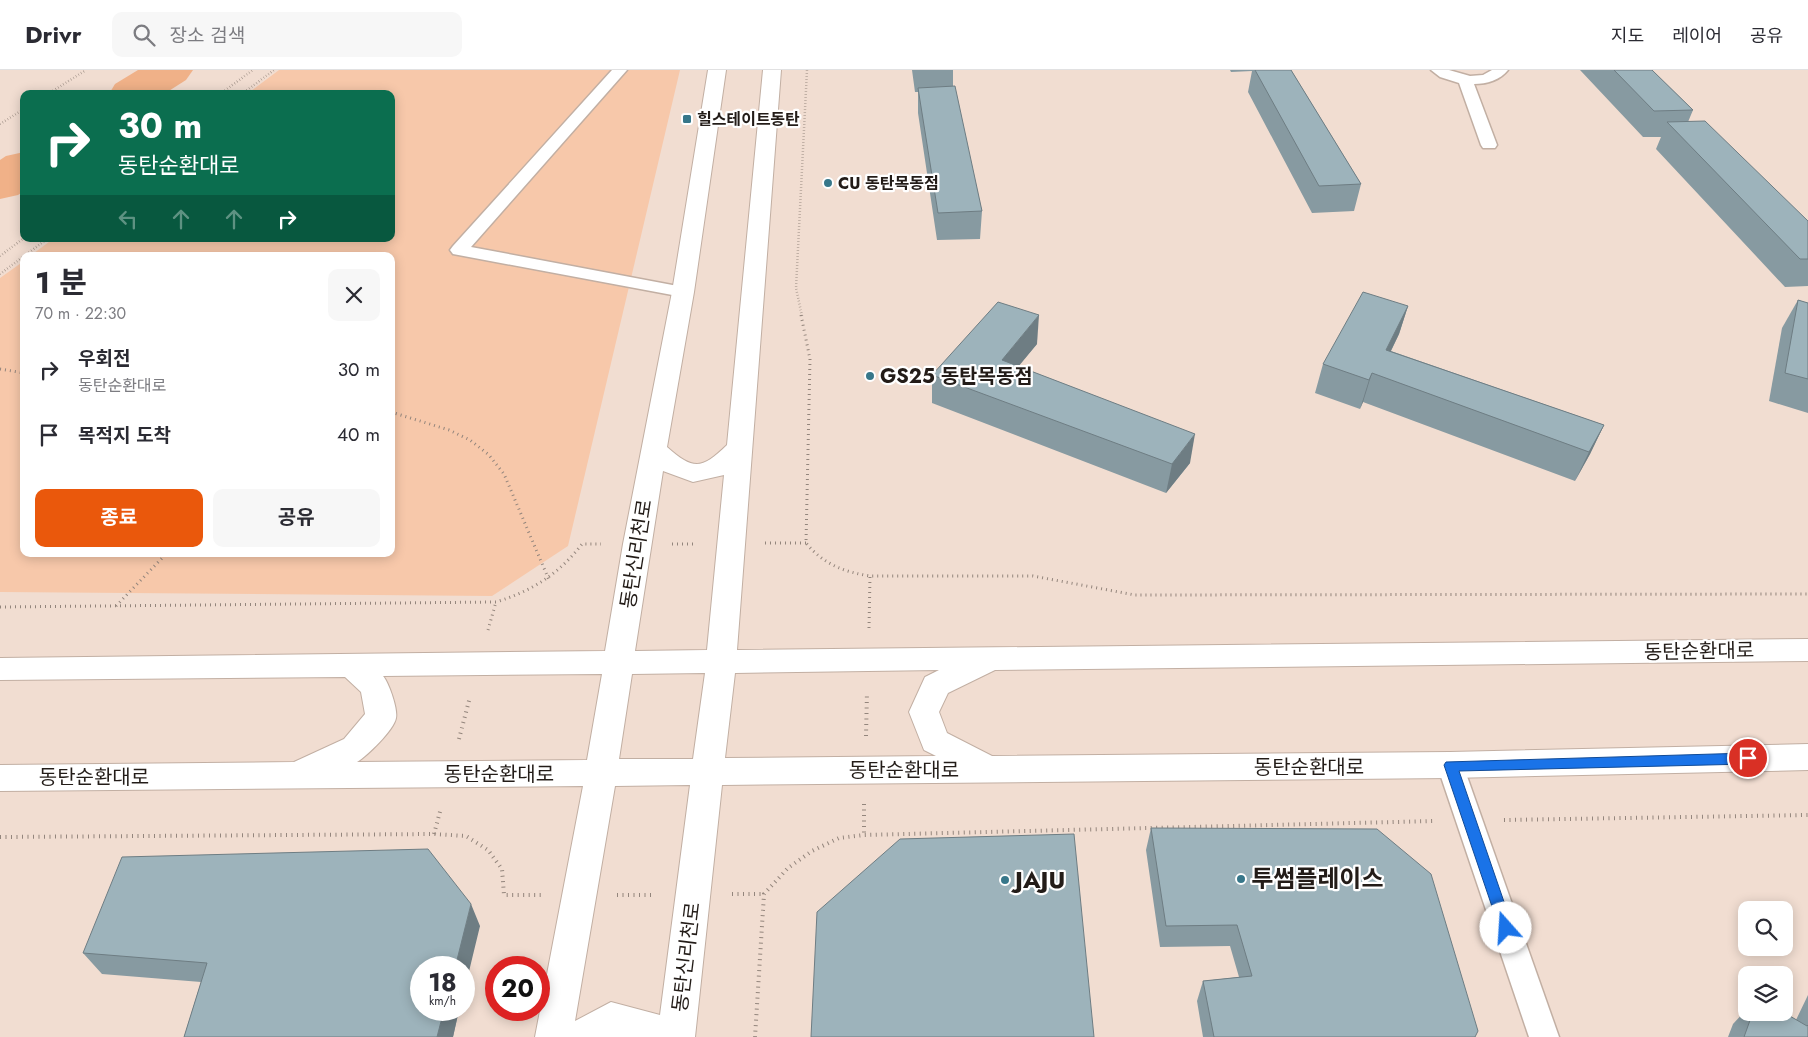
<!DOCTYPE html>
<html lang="ko">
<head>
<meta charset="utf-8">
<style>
	:root { --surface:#fff; --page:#f7f7f7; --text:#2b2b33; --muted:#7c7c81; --line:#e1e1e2; --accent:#ea580c }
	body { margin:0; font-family:Jost,"Noto Sans KR",sans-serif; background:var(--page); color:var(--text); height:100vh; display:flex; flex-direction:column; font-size:19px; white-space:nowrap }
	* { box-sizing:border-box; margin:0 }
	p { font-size:16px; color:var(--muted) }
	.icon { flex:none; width:28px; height:28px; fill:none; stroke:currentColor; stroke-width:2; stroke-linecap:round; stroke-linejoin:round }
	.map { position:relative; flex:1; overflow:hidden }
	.side { position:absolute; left:20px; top:182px; width:375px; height:305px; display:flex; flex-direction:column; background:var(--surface); border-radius:10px; box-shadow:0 2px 12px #0003 }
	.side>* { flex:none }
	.hud { position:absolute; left:20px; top:20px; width:375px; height:152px; border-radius:10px; box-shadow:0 2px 12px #0003; background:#0b6e4f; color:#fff; overflow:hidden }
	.fabs { position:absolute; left:1738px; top:831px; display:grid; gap:10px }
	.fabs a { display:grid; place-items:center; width:55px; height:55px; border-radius:10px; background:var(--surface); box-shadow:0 2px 12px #0003; font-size:25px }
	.speed { position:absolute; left:410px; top:886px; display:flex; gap:10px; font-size:25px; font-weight:700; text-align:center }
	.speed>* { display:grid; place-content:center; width:65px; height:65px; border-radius:50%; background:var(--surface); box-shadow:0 2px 12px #0003; line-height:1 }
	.speed small { font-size:12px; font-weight:400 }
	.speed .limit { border:8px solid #d22; background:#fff; color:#111 }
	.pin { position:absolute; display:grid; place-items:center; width:42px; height:42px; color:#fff; margin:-21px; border:2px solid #fff; border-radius:50%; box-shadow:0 1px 5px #0007 }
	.me { position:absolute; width:55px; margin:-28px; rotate:341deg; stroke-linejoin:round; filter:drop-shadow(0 0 4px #0008) }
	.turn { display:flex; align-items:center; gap:18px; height:105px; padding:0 15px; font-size:22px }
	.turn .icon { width:65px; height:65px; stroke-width:2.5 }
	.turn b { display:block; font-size:35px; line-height:42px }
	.lanes { display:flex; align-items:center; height:48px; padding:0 15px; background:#0003; justify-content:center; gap:25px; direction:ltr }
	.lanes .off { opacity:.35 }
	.round { display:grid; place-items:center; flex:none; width:52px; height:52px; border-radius:10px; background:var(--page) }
	.headline { display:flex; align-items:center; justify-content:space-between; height:85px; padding:0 15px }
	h1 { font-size:30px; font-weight:700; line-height:38px }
	.cta { display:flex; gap:10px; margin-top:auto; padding:10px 15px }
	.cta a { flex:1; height:58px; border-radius:10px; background:var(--accent); color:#fff; font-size:20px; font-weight:700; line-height:58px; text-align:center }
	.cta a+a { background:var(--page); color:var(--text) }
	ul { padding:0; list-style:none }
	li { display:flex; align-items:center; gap:15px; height:65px; padding:0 15px }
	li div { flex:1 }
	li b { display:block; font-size:19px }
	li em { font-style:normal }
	header { display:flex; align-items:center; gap:30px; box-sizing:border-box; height:70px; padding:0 25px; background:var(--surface); border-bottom:1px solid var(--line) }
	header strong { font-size:24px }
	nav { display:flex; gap:28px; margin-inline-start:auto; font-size:18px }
	.search { width:350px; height:45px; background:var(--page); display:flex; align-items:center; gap:12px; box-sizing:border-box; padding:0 18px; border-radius:10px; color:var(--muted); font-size:19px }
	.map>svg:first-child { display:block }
	.green { fill:#f7c8aa }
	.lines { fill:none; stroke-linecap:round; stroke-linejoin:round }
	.river { fill:#f0b188; fill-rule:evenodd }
	.service-casing { stroke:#c2afa3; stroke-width:3 }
	.secondary-casing { stroke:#c2afa3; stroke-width:2 }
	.path-far2 { stroke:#93857c; stroke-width:2.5; stroke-dasharray:0.5 2.5; stroke-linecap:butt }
	.path-far1 { stroke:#93857c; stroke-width:3; stroke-dasharray:1 4; stroke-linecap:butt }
	.path { stroke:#93857c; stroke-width:4; stroke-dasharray:1 4.5; stroke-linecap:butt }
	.service { fill:#fff; fill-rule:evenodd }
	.secondary { fill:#fff; fill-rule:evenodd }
	.wall { fill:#879aa1 }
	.shaded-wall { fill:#6e7d83 }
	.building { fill:#9db3bb; stroke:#6e7d83 }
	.route { fill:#1a73e8; stroke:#114b97 }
	.poi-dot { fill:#37778a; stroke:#fff; stroke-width:2 }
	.labels { text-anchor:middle; stroke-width:4.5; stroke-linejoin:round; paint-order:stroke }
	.far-poi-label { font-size:16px; font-weight:bold; fill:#231c18; stroke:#fff; text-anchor:start }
	.poi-label { font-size:20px; font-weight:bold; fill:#231c18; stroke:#fff; text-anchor:start }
	.street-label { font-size:20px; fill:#231c18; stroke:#fff }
	.near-poi-label { font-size:24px; font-weight:bold; fill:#231c18; stroke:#fff; text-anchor:start }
</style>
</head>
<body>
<header>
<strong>Drivr</strong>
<div class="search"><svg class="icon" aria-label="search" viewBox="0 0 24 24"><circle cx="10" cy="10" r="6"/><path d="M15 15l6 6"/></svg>장소 검색</div>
<nav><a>지도</a><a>레이어</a><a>공유</a></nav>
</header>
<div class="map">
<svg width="1808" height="967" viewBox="0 0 1808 967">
	<rect width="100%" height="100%" fill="#f1ddd1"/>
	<path class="green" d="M 279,0 L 680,0 L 568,476 L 492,526 L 0,522 L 0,208 L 24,191 L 24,484 L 391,484 L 391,186 L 30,186 L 53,169 L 391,169 L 391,24 L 247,24 Z"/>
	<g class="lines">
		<g class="river">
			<path d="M 138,0 L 193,0 L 186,10 L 164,24 L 109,24 L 115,14 Z"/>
			<path d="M 24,82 L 24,121 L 18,125 L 0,129 L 0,90 L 6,86 Z"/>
		</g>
		<defs>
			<g id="service">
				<path d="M 612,0 L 627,0 L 471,177 L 683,217 L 689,218 L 692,222 L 689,226 L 683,227 L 453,184 L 450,180 L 453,176 Z"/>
				<path d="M 1431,0 L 1449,0 L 1470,6 L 1483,5 L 1492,0 L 1508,0 C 1500,10 1487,14 1474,14 L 1497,75 L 1495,78 L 1483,78 L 1481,75 L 1459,13 L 1440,7 Z"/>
				<path d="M 1450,684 L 1459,687 L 1463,695 L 1559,967 L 1529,967 L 1437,695 L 1441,687 Z"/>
			</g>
			<path id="secondary" d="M 708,0 L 726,0 L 694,222 L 667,377 C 694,401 702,399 727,375 L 763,0 L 781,0 L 737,580 L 1808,569 L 1808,591 L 995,600 L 948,623 L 939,642 L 947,663 L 992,686 L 1450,682 L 1808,674 L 1808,700 L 1450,708 L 722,715 L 695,967 L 535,967 L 583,716 L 0,721 L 0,695 L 294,692 L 344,669 L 365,644 L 361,622 L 345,607 L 0,610 L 0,588 L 605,581 L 623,474 L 672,222 ZM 663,401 L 693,412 L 724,405 L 707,580 L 635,581 ZM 939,600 L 925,607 L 909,642 L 924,680 L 936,686 L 725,688 L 735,603 ZM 705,603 L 693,689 L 619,689 L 632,604 ZM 602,604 L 587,690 L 357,692 C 367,686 394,660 396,648 C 398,639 389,613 383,606 ZM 690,715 L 660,945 L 611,932 L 575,951 L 615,716 Z"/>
		</defs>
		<use href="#service" class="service-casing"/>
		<use href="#secondary" class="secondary-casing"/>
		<g class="path-far2">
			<path d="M 48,24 L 86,0"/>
			<path d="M 220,24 L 253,0"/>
			<path d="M 242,24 L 274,0"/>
			<path d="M 0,54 L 24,39"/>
			<path d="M 0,186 L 24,168"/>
			<path d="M 0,204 L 47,169"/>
			<path d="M 802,246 L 796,218 L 807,0"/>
		</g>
		<g class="path-far1">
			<path d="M 801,245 L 810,289 L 806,473 C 823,494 844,502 870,506 L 1033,506 L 1135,525 L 1808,524"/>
			<path d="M 0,299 L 24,303"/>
			<path d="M 391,342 L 449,360 L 470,370 L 489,385 L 504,404 L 549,510"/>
			<path d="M 765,473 L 806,473"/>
			<path d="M 672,474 L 696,474"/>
			<path d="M 116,536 L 166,484"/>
			<path d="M 0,537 L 496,532 C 532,521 559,504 582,474 L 601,474"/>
			<path d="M 869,558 L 870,506"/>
			<path d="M 488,560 L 496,532"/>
		</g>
		<g class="path">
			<path d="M 866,666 L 867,622"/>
			<path d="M 459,669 L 470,627"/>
			<path d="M 864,734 L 864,765"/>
			<path d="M 1504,750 L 1808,745"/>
			<path d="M 434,764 L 441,738"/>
			<path d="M 0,767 L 434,764 L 466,766 L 488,780 L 502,799 L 504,825 L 541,825"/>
			<path d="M 732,824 L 764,824"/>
			<path d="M 617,825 L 654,825"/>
			<path d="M 755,967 L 764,824 L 788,798 L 812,781 L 839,768 L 864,765 L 1435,751"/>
		</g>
		<use href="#service" class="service"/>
		<use href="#secondary" class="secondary"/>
	</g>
	<g class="wall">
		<path d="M 912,0 L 953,0 L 953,17 L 982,141 L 980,169 L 937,170 L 918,43 L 918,22 L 915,22 Z"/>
		<path d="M 1230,0 L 1291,0 L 1361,114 L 1354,141 L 1312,143 L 1248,22 L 1252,1 L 1231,2 Z"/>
		<path d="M 1580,0 L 1652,0 L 1693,40 L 1688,52 L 1808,189 L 1808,216 L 1785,217 L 1656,79 L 1661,67 L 1643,67 Z"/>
		<path d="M 1798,230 L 1808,233 L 1808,343 L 1769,331 L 1782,258 Z"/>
		<path d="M 1408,236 L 1399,264 L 1391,281 L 1604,355 L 1590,384 L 1575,411 L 1363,332 L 1360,339 L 1315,323 L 1323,294 Z"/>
		<path d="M 1037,274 L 1018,296 L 1190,393 L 1166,423 L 932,333 L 932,305 Z"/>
		<path d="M 1151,758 L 1475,967 L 1203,967 L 1197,931 L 1203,911 L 1239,907 L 1230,876 L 1160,877 L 1146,780 Z"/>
		<path d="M 480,856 L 421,940 L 459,940 L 453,967 L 184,967 L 201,912 L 102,904 L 83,883 Z"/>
		<path d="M 1808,925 L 1808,967 L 1728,967 L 1733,954 L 1746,940 L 1746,942 L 1783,942 L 1796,950 Z"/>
	</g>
	<g class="shaded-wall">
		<path d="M 1408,236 L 1399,264 L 1379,305 L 1386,280 Z"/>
		<path d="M 1039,245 L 1037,274 L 1000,319 L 1002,290 Z"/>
		<path d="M 1372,303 L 1363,332 L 1360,339 L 1369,310 Z"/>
		<path d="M 1604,355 L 1590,384 L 1575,411 L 1589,382 Z"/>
		<path d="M 1195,364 L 1190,393 L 1166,423 L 1172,394 Z"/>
		<path d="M 471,834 L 480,856 L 464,922 L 464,898 L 455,898 Z"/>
		<path d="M 444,940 L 459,940 L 453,967 L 437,967 Z"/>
	</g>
	<g class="building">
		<path d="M 1255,0 L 1291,0 L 1361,114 L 1319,116 Z"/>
		<path d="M 1614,0 L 1652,0 L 1693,40 L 1654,41 Z"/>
		<path d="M 955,16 L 982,141 L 938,143 L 918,18 Z"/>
		<path d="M 1705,51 L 1808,151 L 1808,189 L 1800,189 L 1667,52 Z"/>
		<path d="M 1363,222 L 1408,236 L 1386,280 L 1604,355 L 1589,382 L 1372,303 L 1369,310 L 1323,294 Z"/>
		<path d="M 1798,230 L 1808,233 L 1808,309 L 1785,303 Z"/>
		<path d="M 998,232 L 1039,245 L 1002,290 L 1195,364 L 1172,394 L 932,305 Z"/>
		<path d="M 1151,758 L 1377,759 L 1431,804 L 1478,961 L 1475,967 L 1214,967 L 1203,911 L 1252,906 L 1237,855 L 1166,856 Z"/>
		<path d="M 1074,764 L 1094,967 L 811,967 L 817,842 L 900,769 Z"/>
		<path d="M 428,779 L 471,834 L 455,898 L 421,898 L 421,940 L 444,940 L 437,967 L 184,967 L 207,893 L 83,883 L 122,787 Z"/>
		<path d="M 1753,942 L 1783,942 L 1807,956 L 1808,955 L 1808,967 L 1744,967 Z"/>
	</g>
	<path class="route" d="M 1748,683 L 1753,685 L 1755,688 L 1753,692 L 1748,694 L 1459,701 L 1513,858 L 1511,863 L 1506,865 L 1501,863 L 1444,695 L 1446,692 Z"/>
	<g class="poi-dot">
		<rect x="682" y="44" width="10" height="10" rx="2.5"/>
		<circle cx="828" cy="113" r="5"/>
		<circle cx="870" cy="306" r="5"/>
		<circle cx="1241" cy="809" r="5"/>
		<circle cx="1005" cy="810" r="5"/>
	</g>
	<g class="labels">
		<g class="far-poi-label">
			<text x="697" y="55">힐스테이트동탄</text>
			<text x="838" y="119">CU 동탄목동점</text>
		</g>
		<g class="poi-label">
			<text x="880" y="313">GS25 동탄목동점</text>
		</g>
		<g class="street-label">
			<text transform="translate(636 484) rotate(-81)" y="7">동탄신리천로</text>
			<text transform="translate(1699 581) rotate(-1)" y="7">동탄순환대로</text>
			<text x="1309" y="704">동탄순환대로</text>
			<text x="904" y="707">동탄순환대로</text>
			<text x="499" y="711">동탄순환대로</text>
			<text x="94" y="714">동탄순환대로</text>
			<text transform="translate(686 887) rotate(-83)" y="7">동탄신리천로</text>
		</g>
		<g class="near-poi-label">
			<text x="1251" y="817">투썸플레이스</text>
			<text x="1015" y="818">JAJU</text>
		</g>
	</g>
</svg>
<div class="fabs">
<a><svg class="icon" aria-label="search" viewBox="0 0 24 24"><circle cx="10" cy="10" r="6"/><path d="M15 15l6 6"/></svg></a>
<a><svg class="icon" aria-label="layers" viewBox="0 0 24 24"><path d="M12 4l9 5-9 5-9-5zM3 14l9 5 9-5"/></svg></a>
</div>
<div class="speed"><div>18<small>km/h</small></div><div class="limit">20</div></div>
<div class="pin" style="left:1748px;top:688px;background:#d93025"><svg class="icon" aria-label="arrive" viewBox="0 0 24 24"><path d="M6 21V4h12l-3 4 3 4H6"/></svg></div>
<svg class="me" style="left:1506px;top:858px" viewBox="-20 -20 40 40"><circle r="19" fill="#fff"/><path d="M0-13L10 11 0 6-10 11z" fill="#1a73e8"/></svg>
<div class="hud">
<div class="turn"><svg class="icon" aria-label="right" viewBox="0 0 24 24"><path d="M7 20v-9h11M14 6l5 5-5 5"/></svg><div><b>30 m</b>동탄순환대로</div></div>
<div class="lanes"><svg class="icon off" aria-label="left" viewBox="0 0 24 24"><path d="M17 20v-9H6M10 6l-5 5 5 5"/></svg><svg class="icon off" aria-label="ahead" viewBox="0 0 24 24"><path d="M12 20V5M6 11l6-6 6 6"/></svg><svg class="icon off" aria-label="ahead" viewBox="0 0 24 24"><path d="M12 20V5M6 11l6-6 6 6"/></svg><svg class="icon" aria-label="right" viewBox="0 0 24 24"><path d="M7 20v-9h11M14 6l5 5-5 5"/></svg></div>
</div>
<section class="side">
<div class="headline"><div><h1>1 분</h1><p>70 m · 22:30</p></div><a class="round"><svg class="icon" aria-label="close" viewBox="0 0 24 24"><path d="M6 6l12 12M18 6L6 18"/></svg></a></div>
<ul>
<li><svg class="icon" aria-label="right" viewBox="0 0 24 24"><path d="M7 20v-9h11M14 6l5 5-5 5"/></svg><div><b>우회전</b><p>동탄순환대로</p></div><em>30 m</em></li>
<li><svg class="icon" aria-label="arrive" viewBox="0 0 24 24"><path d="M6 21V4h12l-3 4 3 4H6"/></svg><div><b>목적지 도착</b></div><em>40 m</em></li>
</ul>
<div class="cta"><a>종료</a><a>공유</a></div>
</section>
</div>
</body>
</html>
